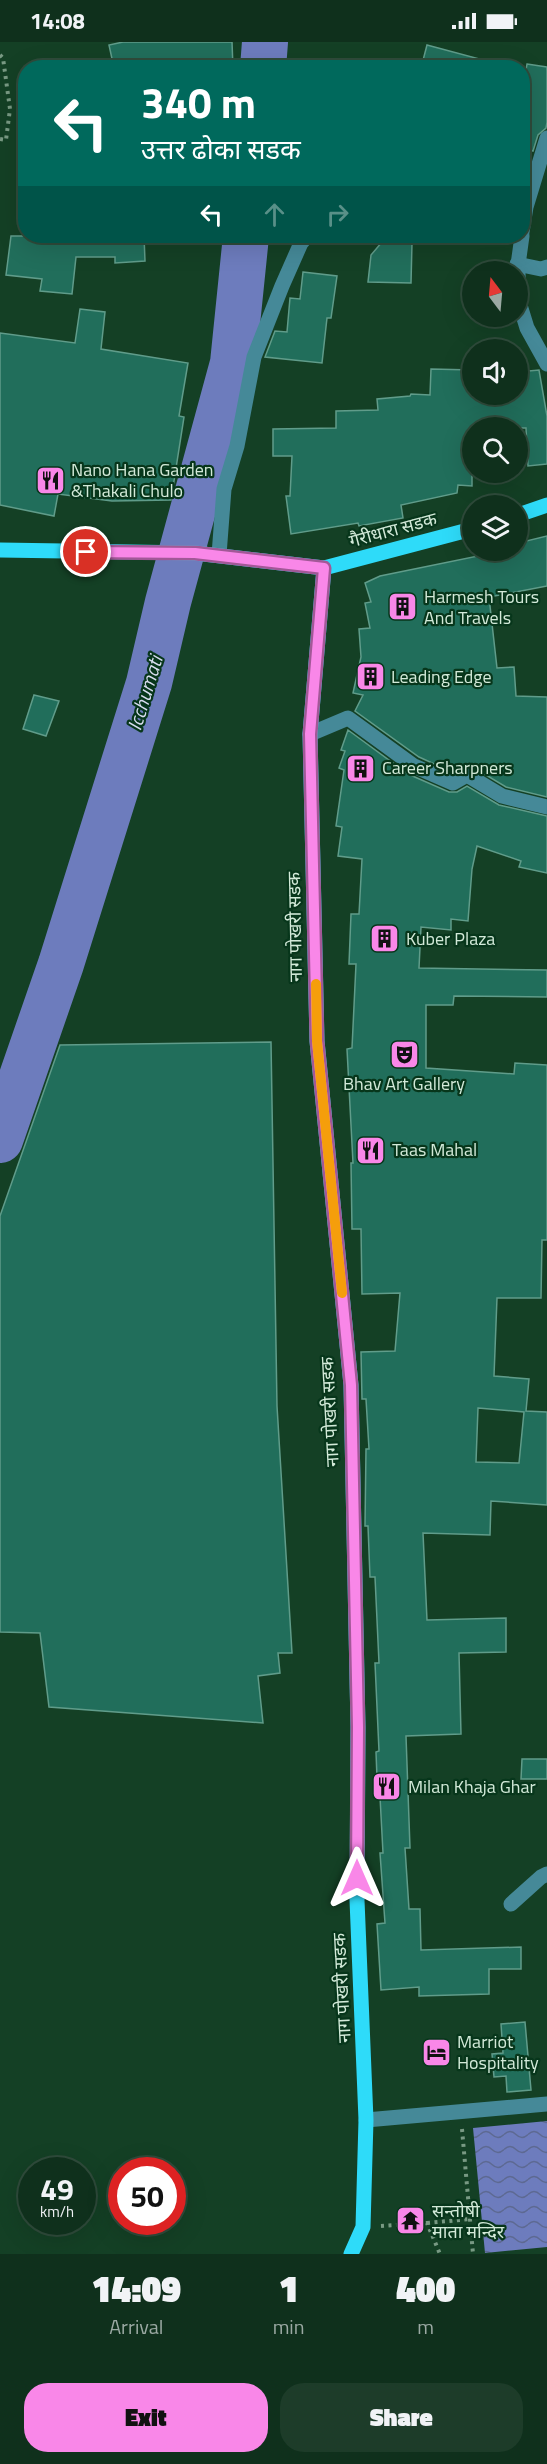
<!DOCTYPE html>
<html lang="en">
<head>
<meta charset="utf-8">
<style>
	:root { --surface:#0f301c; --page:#1d3c29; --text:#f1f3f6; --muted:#9ba9a3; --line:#2f4b3b; --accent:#f987e8 }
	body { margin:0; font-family:"Titillium Web","Noto Sans Devanagari",sans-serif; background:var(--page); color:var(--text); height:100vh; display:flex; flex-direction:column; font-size:22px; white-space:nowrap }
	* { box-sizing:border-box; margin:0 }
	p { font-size:20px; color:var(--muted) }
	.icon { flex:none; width:33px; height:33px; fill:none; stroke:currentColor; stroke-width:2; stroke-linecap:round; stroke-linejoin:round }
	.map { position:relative; height:2212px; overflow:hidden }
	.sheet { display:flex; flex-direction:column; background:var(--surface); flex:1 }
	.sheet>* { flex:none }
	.banner { position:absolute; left:18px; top:18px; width:512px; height:183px; border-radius:24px; box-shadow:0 6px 24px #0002,0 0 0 2px var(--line); background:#00695c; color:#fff; overflow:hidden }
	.needle { width:39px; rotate:344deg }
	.controls { position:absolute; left:462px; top:219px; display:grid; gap:12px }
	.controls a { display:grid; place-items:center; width:66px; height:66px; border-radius:50%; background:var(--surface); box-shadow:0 6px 24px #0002,0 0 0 2px var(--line); font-size:30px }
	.speed { position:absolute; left:18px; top:2115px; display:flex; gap:12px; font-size:30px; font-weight:700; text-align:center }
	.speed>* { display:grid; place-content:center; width:78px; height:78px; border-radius:50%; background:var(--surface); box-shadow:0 6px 24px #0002,0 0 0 2px var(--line); line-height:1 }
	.speed small { font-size:15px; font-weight:400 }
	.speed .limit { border:9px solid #d22; background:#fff; color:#111 }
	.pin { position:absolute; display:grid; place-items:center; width:51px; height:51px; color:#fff; margin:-26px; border:3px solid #fff; border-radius:50%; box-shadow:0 2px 6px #0007 }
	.me { position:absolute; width:66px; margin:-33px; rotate:0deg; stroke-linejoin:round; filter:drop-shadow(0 0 4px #0008) }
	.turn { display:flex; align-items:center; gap:21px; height:126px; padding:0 24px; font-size:27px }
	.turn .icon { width:78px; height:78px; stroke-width:2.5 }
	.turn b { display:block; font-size:42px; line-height:51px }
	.lanes { display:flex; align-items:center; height:57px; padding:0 24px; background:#0003; justify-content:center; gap:30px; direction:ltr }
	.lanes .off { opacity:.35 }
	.eta { display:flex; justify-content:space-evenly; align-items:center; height:102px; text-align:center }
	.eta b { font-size:36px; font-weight:800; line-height:42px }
	.cta { display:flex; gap:12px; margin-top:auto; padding:12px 24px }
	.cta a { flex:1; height:69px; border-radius:24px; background:var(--accent); color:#111; font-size:24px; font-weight:800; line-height:69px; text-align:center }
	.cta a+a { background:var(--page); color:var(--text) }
	.status { display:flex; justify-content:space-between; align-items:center; height:42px; padding:0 30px; background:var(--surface); direction:ltr }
	.status svg { height:16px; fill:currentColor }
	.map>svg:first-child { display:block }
	.water { fill:url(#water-waves) }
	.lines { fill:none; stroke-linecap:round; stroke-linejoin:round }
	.river { stroke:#6d7cbd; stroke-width:46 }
	.building { fill:#216e5b; stroke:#609c8a; stroke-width:1.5; fill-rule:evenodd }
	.path { stroke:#789983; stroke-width:4; stroke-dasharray:3 4.5; stroke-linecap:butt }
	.minor { stroke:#458998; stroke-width:15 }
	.major { stroke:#2edbf9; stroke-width:15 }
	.route-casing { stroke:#a25897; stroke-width:15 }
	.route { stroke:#f987e8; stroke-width:10 }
	.slow { stroke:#f59e0b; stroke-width:10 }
	.labels { text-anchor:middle; stroke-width:4.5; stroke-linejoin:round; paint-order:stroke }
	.poi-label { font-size:18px; fill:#d3ead9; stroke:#07361b; text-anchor:start }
	.street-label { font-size:18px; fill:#d3ead9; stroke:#07361b }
	.water-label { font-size:20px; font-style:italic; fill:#d7dcee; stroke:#07361b }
</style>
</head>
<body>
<div class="status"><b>14:08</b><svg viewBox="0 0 49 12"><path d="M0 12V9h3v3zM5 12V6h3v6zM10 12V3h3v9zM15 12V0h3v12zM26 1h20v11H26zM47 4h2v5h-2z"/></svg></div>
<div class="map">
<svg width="547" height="2212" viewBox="0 0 547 2212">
	<defs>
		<pattern id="water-waves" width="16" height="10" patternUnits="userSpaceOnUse" patternTransform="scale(1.5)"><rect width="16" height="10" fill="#6d7cbd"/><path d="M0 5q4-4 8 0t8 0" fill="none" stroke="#5d6992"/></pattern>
	</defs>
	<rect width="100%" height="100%" fill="#144025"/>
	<path class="water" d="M 547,2079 L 547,2205 L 485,2211 L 473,2086 Z"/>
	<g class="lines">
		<g class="river">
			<path d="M 263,26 L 265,0"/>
			<path d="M 0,1098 L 61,922 L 149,641 L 168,560 L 233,321 L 246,194"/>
		</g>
	</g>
	<g class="building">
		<path d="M 123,0 L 232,0 L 233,26 L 114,26 L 109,3 Z"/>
		<path d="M 427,3 L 487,19 L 487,26 L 421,26 Z"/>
		<path d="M 527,22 L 547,25 L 547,80 L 546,86 L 538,93 L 533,109 L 522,106 L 522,54 Z"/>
		<path d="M 11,194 L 144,194 L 145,219 L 115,221 L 115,215 L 76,215 L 72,252 L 40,249 L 42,237 L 6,233 Z"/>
		<path d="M 382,200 L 412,201 L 411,241 L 368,240 L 371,213 Z"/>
		<path d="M 303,230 L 337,234 L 331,276 L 327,276 L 322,321 L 265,315 L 275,289 L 287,290 L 290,256 L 300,257 Z"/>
		<path d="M 80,267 L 105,270 L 101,307 L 188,321 L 179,374 L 184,375 L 171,458 L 112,459 L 58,452 L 54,474 L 0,463 L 0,291 L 75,301 Z"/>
		<path d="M 431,327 L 472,328 L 472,352 L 518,352 L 518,330 L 539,328 L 547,374 L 547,422 L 528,424 L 526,386 L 472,386 L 472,444 L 458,443 L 457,451 L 401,463 L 403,476 L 359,484 L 358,481 L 291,492 L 286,454 L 290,454 L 292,414 L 273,414 L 273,387 L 336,386 L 336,369 L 378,368 L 377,357 L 410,354 L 411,352 L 430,353 Z"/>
		<path d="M 547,494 L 547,544 L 489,555 L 497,626 L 514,625 L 516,654 L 547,655 L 547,755 L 506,745 L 471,724 L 463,724 L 452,730 L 419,715 L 355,669 L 363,653 L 353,651 L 361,615 L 359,587 L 370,586 L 365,561 L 371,560 L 365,541 L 380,534 L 493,511 L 492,508 L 518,508 L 518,501 Z"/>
		<path d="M 34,653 L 59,659 L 46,694 L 23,687 Z"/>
		<path d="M 348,688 L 408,732 L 449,750 L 457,750 L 467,744 L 499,763 L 547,774 L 547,831 L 519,825 L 521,819 L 477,804 L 472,827 L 468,879 L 451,877 L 451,888 L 421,885 L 419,926 L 547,928 L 547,955 L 454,954 L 453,963 L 426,963 L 426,1026 L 514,1032 L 515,1021 L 547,1023 L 547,1198 L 542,1198 L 541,1256 L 497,1256 L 494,1334 L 529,1337 L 526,1369 L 547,1370 L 547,1463 L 491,1459 L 490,1493 L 423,1491 L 427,1578 L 506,1576 L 506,1610 L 459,1611 L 461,1692 L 406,1694 L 410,1806 L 405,1806 L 409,1867 L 420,1867 L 421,1908 L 521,1905 L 521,1927 L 489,1927 L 489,1952 L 419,1954 L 419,1945 L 381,1948 L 377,1882 L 385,1881 L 380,1811 L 383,1811 L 379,1736 L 377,1736 L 376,1710 L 379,1709 L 375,1621 L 379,1621 L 375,1535 L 370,1535 L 368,1484 L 365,1484 L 366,1407 L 369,1407 L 366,1357 L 362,1357 L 361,1310 L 395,1309 L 400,1251 L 362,1252 L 361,1187 L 352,1187 L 351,1121 L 353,1121 L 347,1007 L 352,1006 L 356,922 L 349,922 L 351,872 L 359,872 L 362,817 L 338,814 L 342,785 L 336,784 L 344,728 L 339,726 L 345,709 L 341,708 ZM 478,1366 L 524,1370 L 519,1421 L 476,1420 Z"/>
		<path d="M 271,1000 L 277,1364 L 292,1611 L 278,1611 L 280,1631 L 258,1634 L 263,1681 L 49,1665 L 40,1591 L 0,1590 L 0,1174 L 60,1003 Z"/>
		<path d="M 522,1717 L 547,1717 L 547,1737 L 521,1737 Z"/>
		<path d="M 525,1980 L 531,2048 L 507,2050 L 506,2034 L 494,2035 L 492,2012 L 503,2011 L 501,1982 Z"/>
	</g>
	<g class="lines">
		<g class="path">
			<path d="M 0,13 L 3,16 L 10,67 L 6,98 L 0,97"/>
			<path d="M 462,2087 L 473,2212"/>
			<path d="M 427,2181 L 470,2177"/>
			<path d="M 381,2184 L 427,2181 L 440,2212"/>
		</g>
		<g class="minor">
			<path d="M 522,190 L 526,165 L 547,96"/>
			<path d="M 517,222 L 541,227 L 547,225"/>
			<path d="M 517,230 L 522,194"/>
			<path d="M 518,231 L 519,260 L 527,286 L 547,322"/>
			<path d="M 219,513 L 224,447 L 237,404 L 254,315 L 282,244 L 301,201 L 307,194"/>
			<path d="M 310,692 L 348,676 L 414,724 L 453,741 L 467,733 L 502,754 L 547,765"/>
			<path d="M 511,1862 L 541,1835 L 547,1832"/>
			<path d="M 366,2078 L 547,2062"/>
		</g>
		<g class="major">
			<path d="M 518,473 L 547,463"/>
			<path d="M 0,508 L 195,511 L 324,526 L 472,487"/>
			<path d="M 324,526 L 310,692 L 317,999 L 351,1343 L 358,1685 L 357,1858 L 366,2078 L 363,2185 L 351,2212"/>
		</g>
	</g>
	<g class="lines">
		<defs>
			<path id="route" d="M 86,510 L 195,511 L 324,526 L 310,692 L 317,999 L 351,1343 L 358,1685 L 357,1836"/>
		</defs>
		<use href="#route" class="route-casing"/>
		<use href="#route" class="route"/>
		<path class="slow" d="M 316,942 L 317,999 L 342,1251"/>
	</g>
	<defs>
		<symbol id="restaurant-square" viewBox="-11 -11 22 22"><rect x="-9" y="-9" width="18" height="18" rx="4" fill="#f987e8" stroke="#07361b"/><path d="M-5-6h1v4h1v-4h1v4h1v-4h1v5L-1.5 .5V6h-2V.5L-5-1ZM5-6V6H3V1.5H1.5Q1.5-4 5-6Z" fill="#111"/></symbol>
		<symbol id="building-square" viewBox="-11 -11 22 22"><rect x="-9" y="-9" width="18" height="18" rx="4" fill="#f987e8" stroke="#07361b"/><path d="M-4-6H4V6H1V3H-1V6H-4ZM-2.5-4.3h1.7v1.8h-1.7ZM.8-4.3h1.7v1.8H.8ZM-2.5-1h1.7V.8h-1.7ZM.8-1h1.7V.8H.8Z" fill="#111"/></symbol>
		<symbol id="theatre-square" viewBox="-11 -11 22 22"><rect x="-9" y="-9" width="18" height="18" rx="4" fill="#f987e8" stroke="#07361b"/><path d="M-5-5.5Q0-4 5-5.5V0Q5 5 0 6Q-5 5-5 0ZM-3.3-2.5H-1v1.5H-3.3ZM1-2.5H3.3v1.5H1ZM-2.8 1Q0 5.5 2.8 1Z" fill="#111"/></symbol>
		<symbol id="hotel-square" viewBox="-11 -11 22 22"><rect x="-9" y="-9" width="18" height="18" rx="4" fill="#f987e8" stroke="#07361b"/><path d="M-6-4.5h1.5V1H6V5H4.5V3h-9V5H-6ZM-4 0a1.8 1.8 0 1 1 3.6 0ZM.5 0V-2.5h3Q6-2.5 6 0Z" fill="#111"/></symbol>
		<symbol id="temple-square" viewBox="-11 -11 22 22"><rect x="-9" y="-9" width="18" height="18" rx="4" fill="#f987e8" stroke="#07361b"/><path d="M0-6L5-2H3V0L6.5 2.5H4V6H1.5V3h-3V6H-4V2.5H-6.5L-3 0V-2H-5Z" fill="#111"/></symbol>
	</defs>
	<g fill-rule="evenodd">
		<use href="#restaurant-square" x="34" y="422" width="33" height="33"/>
		<use href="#building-square" x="386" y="548" width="33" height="33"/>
		<use href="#building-square" x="354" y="618" width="33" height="33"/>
		<use href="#building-square" x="344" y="710" width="33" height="33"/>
		<use href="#building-square" x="368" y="880" width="33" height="33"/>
		<use href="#theatre-square" x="388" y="996" width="33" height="33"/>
		<use href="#restaurant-square" x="354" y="1092" width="33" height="33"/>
		<use href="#restaurant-square" x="370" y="1728" width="33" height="33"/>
		<use href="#hotel-square" x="420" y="1994" width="33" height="33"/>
		<use href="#temple-square" x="394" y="2162" width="33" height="33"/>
	</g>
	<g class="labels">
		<g class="poi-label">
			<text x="71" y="434">Nano Hana Garden<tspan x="71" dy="21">&amp;Thakali Chulo</tspan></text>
			<text x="424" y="561">Harmesh Tours<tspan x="424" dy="21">And Travels</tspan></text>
			<text x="391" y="641">Leading Edge</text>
			<text x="382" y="732">Career Sharpners</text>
			<text x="406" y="903">Kuber Plaza</text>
			<text x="404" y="1048" text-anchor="middle">Bhav Art Gallery</text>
			<text x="392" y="1114">Taas Mahal</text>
			<text x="408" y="1751">Milan Khaja Ghar</text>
			<text x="457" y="2006">Marriot<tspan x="457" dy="21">Hospitality</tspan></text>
			<text x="432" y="2175">सन्तोषी<tspan x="432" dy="21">माता मन्दिर</tspan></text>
		</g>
		<g class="street-label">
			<text transform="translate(393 488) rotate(-15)" y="6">गैरीधारा सडक</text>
			<text transform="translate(295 885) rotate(-91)" y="6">नाग पोखरी सडक</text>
			<text transform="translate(330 1370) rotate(-93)" y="6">नाग पोखरी सडक</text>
			<text transform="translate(342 1946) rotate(-93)" y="6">नाग पोखरी सडक</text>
		</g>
		<g class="water-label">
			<text transform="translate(145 651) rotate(-73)" y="7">Icchumati</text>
		</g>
	</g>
</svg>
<div class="controls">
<a><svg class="needle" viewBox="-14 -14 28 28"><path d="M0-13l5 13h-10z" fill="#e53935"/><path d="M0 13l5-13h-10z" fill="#9ba9a3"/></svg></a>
<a><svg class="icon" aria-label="sound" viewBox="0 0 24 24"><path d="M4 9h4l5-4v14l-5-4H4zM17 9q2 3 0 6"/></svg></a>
<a><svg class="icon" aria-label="search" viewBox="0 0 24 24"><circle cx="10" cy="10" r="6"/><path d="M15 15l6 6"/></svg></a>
<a><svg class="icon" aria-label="layers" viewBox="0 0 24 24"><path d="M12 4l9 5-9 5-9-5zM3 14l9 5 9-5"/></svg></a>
</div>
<div class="speed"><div>49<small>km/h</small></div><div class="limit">50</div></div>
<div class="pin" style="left:86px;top:510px;background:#d93025"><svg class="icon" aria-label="arrive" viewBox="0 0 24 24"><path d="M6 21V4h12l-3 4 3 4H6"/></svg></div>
<svg class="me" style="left:357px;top:1836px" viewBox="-20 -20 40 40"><path d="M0-17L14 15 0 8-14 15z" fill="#f987e8" stroke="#fff" stroke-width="4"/></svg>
<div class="banner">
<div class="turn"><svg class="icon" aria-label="left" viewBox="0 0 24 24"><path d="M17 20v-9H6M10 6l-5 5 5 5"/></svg><div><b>340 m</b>उत्तर ढोका सडक</div></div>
<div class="lanes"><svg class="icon" aria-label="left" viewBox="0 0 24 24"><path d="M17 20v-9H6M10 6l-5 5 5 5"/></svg><svg class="icon off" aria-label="ahead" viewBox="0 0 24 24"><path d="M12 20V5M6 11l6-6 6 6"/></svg><svg class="icon off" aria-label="right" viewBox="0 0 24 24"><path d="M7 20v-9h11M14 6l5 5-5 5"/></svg></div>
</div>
</div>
<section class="sheet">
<div class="eta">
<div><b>14:09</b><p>Arrival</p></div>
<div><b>1</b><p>min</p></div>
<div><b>400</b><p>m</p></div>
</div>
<div class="cta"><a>Exit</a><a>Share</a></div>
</section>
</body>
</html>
